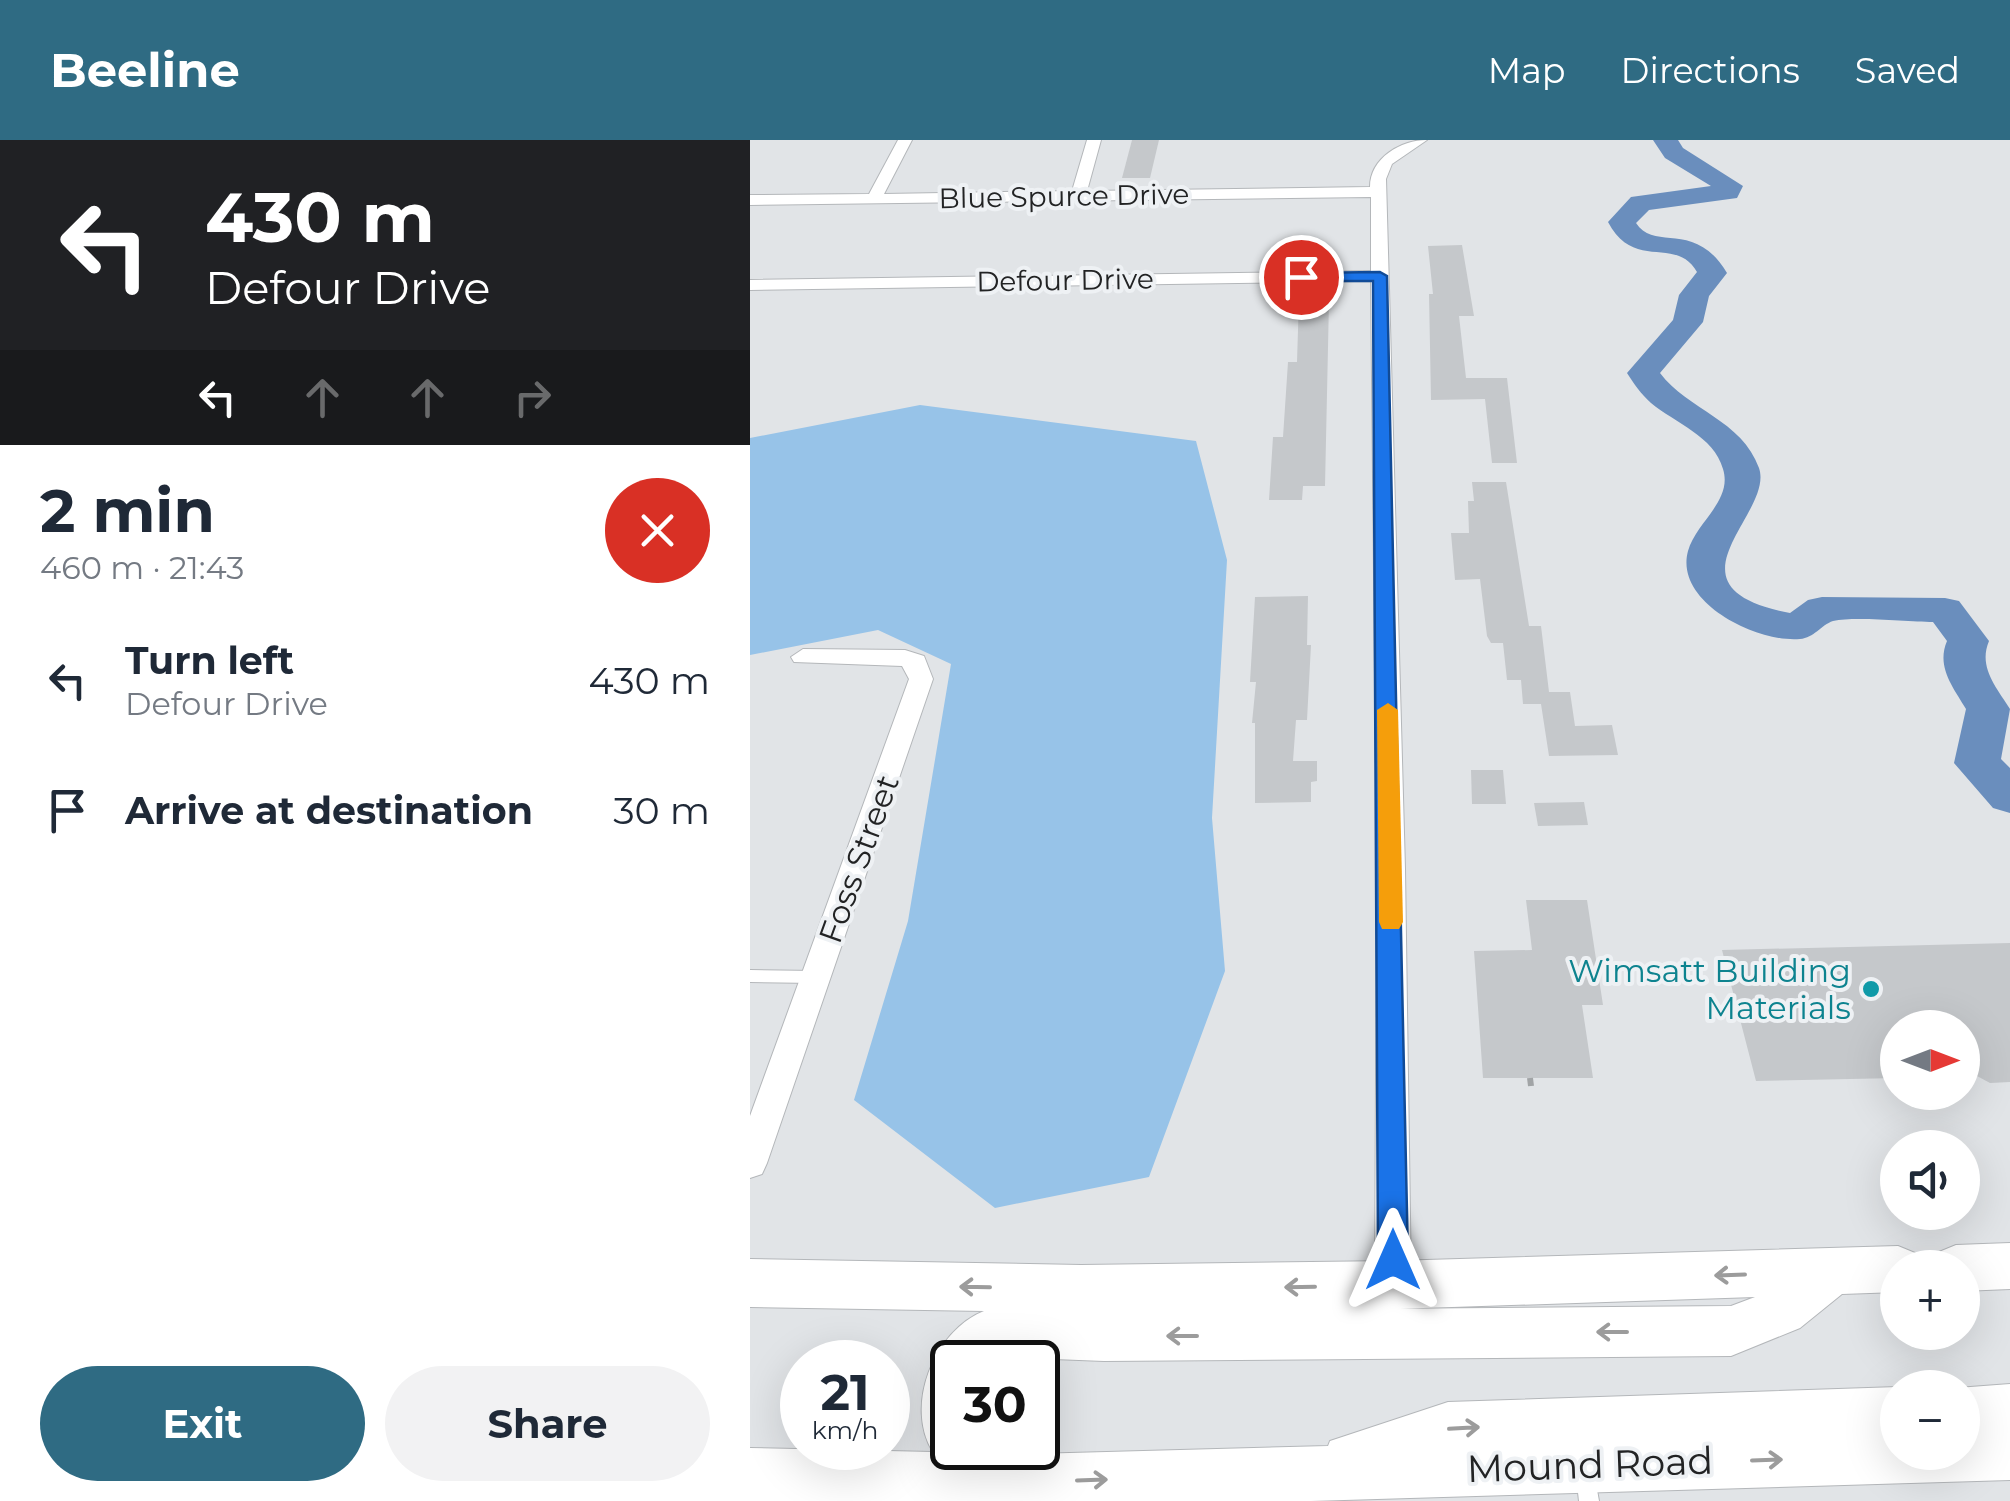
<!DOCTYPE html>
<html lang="en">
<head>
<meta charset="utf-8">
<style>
	:root { --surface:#fff; --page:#f2f2f3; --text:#1f2937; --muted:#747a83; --accent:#2f6b83 }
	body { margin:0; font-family:Montserrat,sans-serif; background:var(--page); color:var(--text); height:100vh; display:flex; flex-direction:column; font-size:38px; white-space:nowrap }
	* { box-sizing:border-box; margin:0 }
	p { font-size:32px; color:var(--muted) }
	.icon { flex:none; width:55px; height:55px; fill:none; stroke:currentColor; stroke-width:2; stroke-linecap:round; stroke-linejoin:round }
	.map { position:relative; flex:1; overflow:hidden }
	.panel { display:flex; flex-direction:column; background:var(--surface); width:750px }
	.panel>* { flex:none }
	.top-card { background:#202124; color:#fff; overflow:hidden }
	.needle { width:65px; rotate:90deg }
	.fabs { position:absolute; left:1130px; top:870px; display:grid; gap:20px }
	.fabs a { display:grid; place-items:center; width:100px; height:100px; border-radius:50%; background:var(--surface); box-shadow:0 10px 40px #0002; font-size:50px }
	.speed { position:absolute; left:30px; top:1200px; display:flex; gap:20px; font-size:50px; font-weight:700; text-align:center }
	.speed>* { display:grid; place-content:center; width:130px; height:130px; border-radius:50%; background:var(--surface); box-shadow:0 10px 40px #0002; line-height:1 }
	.speed small { font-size:25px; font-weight:400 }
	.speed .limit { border:5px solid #111; border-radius:15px; background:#fff; color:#111 }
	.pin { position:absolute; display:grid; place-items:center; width:85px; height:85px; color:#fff; margin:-42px; border:5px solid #fff; border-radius:50%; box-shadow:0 2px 10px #0007 }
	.me { position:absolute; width:110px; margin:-55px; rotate:0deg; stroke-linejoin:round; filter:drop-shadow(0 0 8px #0008) }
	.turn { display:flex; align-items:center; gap:35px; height:210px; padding:0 40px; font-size:45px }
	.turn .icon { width:130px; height:130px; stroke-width:2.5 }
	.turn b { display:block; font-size:70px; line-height:85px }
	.lanes { display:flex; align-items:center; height:95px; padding:0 40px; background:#0003; justify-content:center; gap:50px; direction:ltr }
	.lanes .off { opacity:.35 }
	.round { display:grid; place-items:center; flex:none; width:105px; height:105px; border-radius:52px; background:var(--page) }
	.overview { display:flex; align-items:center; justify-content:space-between; height:170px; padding:0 40px }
	h1 { font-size:60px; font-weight:700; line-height:75px }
	.primary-button { display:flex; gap:20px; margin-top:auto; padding:20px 40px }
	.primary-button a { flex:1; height:115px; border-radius:60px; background:var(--accent); color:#fff; font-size:40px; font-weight:700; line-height:115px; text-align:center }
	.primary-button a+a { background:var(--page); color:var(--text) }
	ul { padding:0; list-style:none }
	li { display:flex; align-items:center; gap:30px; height:130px; padding:0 40px }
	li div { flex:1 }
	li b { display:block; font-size:38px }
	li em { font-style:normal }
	header { display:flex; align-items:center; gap:60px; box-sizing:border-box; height:140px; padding:0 50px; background:var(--accent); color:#fff }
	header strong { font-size:48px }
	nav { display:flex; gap:55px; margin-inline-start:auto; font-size:35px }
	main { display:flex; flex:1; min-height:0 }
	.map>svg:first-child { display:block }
	.green { fill:#97c3e8 }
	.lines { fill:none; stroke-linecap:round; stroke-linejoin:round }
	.river { fill:#6a8ebd; fill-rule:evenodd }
	.building { fill:#c5c8cb }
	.service-casing { stroke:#b4b7ba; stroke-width:2 }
	.minor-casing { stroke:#b4b7ba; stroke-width:2 }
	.secondary-casing { stroke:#b4b7ba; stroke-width:2 }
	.path { stroke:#a1a4a6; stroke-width:6; stroke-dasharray:10 6; stroke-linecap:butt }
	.service { fill:#fff; fill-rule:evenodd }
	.minor { fill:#fff; fill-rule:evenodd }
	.secondary { fill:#fff; fill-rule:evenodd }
	.oneway { stroke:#9c9c9c }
	.route { fill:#1a73e8; stroke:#114b97; stroke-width:2.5 }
	.slow { fill:#f59e0b }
	.culture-dot { fill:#0f9aa8; stroke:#eef1f4; stroke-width:4 }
	.labels { text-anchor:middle; stroke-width:8; stroke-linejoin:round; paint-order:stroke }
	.far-street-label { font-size:28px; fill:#222324; stroke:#eef1f4 }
	.street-label { font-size:32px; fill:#222324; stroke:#eef1f4 }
	.culture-label { font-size:32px; fill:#0d838f; stroke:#eef1f4; text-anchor:end }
	.near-street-label { font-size:38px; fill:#222324; stroke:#eef1f4 }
</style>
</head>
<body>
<header>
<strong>Beeline</strong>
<nav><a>Map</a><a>Directions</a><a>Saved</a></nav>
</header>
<main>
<section class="panel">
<div class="top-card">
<div class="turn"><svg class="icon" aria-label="left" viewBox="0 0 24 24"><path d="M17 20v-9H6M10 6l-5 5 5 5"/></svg><div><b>430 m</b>Defour Drive</div></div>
<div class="lanes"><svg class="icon" aria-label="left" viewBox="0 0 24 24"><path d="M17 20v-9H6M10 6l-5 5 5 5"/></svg><svg class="icon off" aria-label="ahead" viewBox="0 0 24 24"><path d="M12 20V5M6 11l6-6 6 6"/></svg><svg class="icon off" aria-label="ahead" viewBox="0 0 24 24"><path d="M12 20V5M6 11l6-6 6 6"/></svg><svg class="icon off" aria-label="right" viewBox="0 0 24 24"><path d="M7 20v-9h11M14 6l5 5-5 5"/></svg></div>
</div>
<div class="overview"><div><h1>2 min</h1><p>460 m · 21:43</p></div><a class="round" style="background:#d93025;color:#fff"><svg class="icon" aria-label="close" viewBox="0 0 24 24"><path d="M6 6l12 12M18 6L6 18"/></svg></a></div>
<ul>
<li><svg class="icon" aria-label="left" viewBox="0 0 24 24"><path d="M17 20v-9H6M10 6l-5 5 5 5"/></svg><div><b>Turn left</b><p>Defour Drive</p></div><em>430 m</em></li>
<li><svg class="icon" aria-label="arrive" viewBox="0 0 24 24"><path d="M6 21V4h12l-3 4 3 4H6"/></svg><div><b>Arrive at destination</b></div><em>30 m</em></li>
</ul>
<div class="primary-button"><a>Exit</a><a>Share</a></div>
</section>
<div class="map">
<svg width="1260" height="1361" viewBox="0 0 1260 1361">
	<rect width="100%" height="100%" fill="#e1e4e7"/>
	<path class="green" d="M 170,265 L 446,301 L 477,420 L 462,678 L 475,831 L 399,1037 L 245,1068 L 104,960 L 158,781 L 201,524 L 128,490 L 0,515 L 0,298 Z"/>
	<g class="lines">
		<path class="river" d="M 903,0 L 928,0 L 933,8 L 993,46 L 987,58 L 899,70 L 886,83 C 905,112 945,79 977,133 L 959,156 L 953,182 L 910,233 C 938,270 992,280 1009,328 C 1025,374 905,447 1040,473 L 1058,460 L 1072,457 L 1195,458 L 1209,461 L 1239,501 C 1228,527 1246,547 1260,569 L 1251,619 L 1260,628 L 1260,673 L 1243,668 L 1204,623 L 1216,569 C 1203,547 1186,527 1197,501 L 1183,482 C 1158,482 1106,476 1083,481 C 1071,485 1064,498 1050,499 C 1008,503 924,463 938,411 C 946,382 983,361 973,329 C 964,296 925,283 901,263 C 891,254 884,244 877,233 L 923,180 L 929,155 L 947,132 C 926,95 884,132 858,82 L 881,57 L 961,46 L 915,18 Z"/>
	</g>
	<g class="building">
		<path d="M 382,0 L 409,0 L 400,38 L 372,38 Z"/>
		<path d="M 712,105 L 724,176 L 709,176 L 716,238 L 757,238 L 767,323 L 742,323 L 735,259 L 681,260 L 679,154 L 683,154 L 678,106 Z"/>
		<path d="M 549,158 L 579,161 L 575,346 L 553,346 L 552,360 L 519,360 L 523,297 L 533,297 L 538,222 L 547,222 Z"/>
		<path d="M 722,342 L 756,342 L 779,486 L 791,486 L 799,552 L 820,552 L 825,586 L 862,585 L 868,615 L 799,616 L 791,564 L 773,564 L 771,540 L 757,540 L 753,503 L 741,503 L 737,496 L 730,439 L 705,440 L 701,393 L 719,393 L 718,361 L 724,361 Z"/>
		<path d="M 558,456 L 557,505 L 561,505 L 557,580 L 546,580 L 543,621 L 567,621 L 567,641 L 561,642 L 561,662 L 505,663 L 505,583 L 502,583 L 506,542 L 500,542 L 505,457 Z"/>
		<path d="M 721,630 L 753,630 L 756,664 L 722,664 Z"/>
		<path d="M 834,662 L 838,685 L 788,686 L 784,663 Z"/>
		<path d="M 776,760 L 837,760 L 853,865 L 832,865 L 843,938 L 733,938 L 724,811 L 782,810 Z"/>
		<path d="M 1260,803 L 1260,942 L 1240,943 L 1227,936 L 1212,936 L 1212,888 L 1148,888 L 1148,938 L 1006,941 L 972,810 Z"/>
	</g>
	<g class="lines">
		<defs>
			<g id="service">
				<path d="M 0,830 L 65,831 L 70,833 L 73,837 L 70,841 L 65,843 L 0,842 Z"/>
				<path d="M 836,1325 L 843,1328 L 849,1361 L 829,1361 L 826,1335 L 829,1328 Z"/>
			</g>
			<g id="minor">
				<path d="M 148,0 L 162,0 L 134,54 L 322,51 L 337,0 L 351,0 L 337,51 L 620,47 C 620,18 651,0 677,0 L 642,24 L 636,39 L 655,729 L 661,1145 L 656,1157 L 643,1162 L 630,1157 L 625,1145 L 627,729 L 621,141 L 0,150 L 0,140 L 621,131 L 621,57 L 0,65 L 0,55 L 119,54 Z"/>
				<path d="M 53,509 L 155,510 L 174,516 L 183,539 L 17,1023 L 12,1034 L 0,1038 L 0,976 L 159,539 L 152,526 L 44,522 L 41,517 Z"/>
			</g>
			<g id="secondary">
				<path d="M 1260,1103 L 1260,1149 L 1212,1151 L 1212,1128 L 1182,1128 L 1189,1112 L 1206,1105 Z"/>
				<path d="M 1148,1106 L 1165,1113 L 1172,1128 L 1148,1128 L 1148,1152 L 1092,1154 L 1050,1188 L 981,1216 L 354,1221 L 253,1217 L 247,1222 L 202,1222 L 202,1308 L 269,1308 L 283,1314 L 578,1306 L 580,1301 L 698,1262 L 1148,1247 L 1148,1312 L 1212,1312 L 1212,1248 L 1207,1248 L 1260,1244 L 1260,1340 L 561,1361 L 0,1361 L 0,1308 L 183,1312 C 154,1266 184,1191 234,1171 L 0,1167 L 0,1119 L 331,1125 L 643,1121 ZM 1005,1157 L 981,1166 L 620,1169 L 643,1169 Z"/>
			</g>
		</defs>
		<use href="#service" class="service-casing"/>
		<use href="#minor" class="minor-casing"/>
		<use href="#secondary" class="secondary-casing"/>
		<path class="path" d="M 780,938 L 781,946"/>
		<use href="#service" class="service"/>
		<use href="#minor" class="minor"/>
		<use href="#secondary" class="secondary"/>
	</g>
	<defs><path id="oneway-shaft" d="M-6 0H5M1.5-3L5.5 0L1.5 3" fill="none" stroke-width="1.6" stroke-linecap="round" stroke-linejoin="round" transform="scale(2.5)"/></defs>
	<g class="oneway">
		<use href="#oneway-shaft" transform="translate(980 1135) rotate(178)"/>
		<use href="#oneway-shaft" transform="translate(225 1147) rotate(-179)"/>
		<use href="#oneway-shaft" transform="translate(550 1147) rotate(179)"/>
		<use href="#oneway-shaft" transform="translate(862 1192) rotate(180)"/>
		<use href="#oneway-shaft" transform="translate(432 1196) rotate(180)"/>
		<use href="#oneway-shaft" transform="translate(714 1288) rotate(-3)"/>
		<use href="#oneway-shaft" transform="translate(1017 1320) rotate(-2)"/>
		<use href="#oneway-shaft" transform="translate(342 1340) rotate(-2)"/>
	</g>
	<path class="route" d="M 630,132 L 637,136 L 658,1120 L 653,1129 L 643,1133 L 632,1129 L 628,1120 L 623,141 L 551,141 L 544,137 L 551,133 Z"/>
	<path class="slow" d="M 638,563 L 648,570 L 653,782 L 649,789 L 632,789 L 629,782 L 627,570 Z"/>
	<circle class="culture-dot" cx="1121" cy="849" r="10"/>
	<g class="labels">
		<g class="far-street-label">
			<text transform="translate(314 56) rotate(-1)" y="10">Blue Spurce Drive</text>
			<text transform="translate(315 140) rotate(-1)" y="10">Defour Drive</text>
		</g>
		<g class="street-label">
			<text transform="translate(109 719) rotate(-70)" y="11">Foss Street</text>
		</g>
		<g class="culture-label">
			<text x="1101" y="842">Wimsatt Building<tspan x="1101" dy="37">Materials</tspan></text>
		</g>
		<g class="near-street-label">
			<text transform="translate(840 1325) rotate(-2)" y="13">Mound Road</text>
		</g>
	</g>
</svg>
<div class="fabs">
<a><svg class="needle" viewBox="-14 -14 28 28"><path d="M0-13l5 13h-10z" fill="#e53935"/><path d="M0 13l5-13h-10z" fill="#747a83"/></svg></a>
<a><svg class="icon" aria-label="sound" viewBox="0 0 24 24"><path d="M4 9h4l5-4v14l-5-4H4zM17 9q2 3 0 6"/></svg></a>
<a>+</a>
<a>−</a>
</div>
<div class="speed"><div>21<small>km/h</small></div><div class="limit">30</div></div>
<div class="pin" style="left:551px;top:137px;background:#d93025"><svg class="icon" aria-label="arrive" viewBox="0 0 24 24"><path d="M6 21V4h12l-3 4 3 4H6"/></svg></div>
<svg class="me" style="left:643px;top:1120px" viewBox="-20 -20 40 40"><path d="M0-17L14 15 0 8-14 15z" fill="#1a73e8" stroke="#fff" stroke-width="4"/></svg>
</div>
</main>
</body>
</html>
